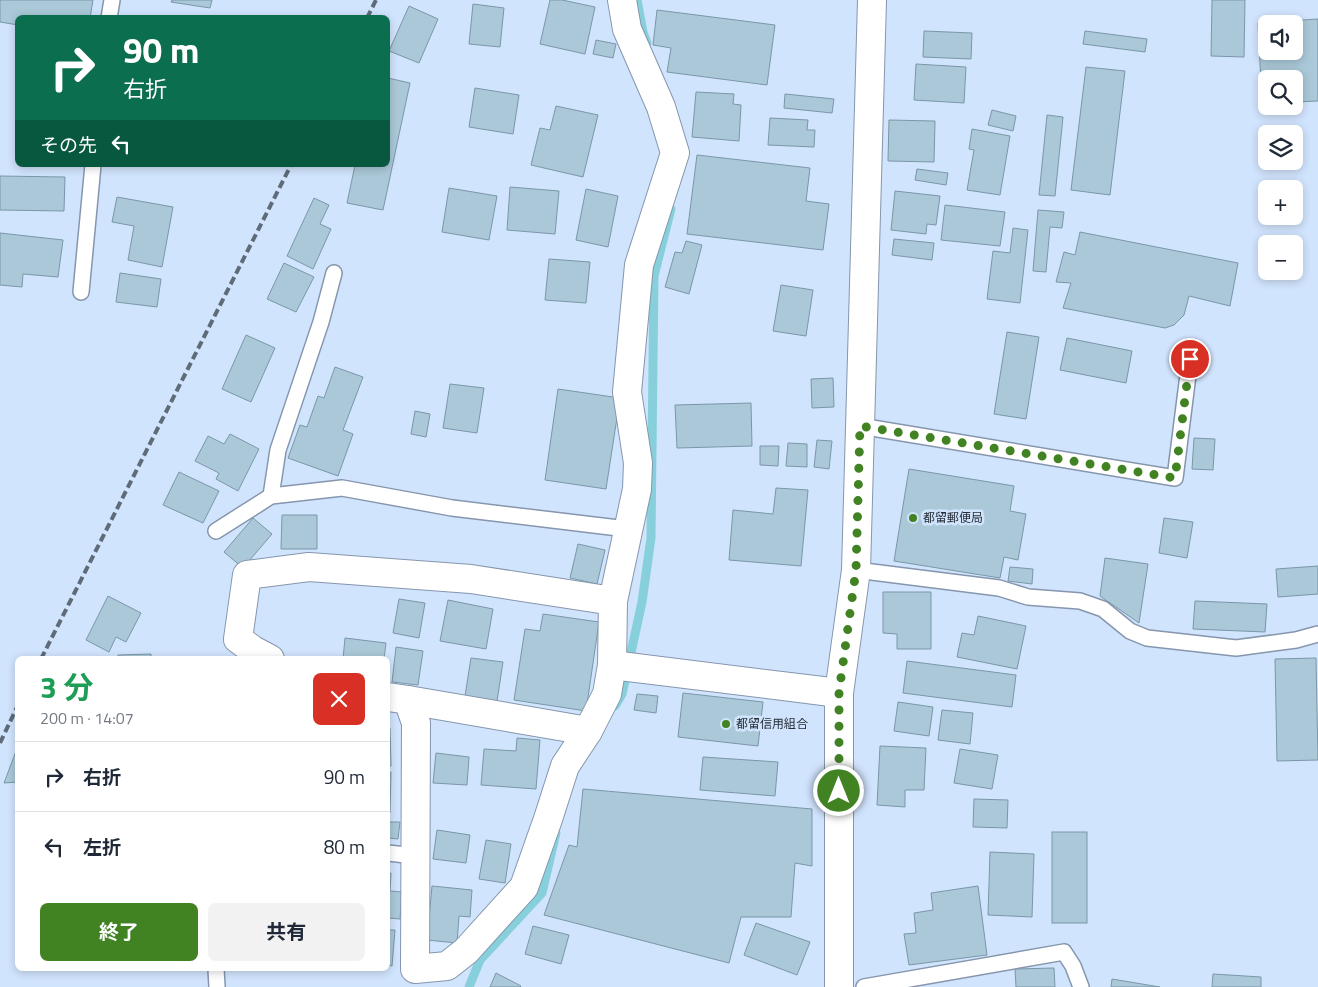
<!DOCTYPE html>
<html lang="ja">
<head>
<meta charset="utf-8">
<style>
	:root { --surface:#fff; --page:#f2f2f3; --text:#1f2937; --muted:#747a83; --line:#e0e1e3; --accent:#418223 }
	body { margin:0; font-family:"Titillium Web","Noto Sans JP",sans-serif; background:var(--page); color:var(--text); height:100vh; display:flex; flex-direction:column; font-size:19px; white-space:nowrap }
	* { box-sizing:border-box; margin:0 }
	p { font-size:16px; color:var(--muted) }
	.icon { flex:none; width:28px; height:28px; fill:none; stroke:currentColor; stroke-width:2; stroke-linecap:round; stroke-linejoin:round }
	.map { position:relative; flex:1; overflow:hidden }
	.panel { position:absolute; left:15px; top:656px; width:375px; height:315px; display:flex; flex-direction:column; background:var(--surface); border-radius:8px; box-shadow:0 2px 8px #0003 }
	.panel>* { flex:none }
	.guide { position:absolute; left:15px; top:15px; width:375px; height:152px; border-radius:8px; box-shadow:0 2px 8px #0003; background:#0b6e4f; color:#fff; overflow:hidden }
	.fabs { position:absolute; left:1258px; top:15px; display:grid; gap:10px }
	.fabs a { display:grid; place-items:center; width:45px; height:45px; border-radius:8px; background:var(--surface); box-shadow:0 2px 8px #0003; font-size:25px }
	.pin { position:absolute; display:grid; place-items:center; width:42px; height:42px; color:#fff; margin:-21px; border:2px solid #fff; border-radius:50%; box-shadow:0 1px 5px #0007 }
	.me { position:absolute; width:55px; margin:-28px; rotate:0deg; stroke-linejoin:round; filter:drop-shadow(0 0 4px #0008) }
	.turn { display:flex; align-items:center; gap:18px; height:105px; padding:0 25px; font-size:22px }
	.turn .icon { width:65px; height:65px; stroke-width:2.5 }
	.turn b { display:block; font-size:35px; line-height:42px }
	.then { display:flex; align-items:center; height:48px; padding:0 25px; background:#0003; gap:10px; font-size:19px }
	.round { display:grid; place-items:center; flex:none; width:52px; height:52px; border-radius:8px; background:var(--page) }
	.summary { display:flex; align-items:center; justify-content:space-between; height:85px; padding:0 25px }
	h1 { font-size:30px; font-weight:700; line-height:38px; color:#1e9e55 }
	.cta { display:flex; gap:10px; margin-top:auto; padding:10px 25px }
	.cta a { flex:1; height:58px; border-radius:8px; background:var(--accent); color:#fff; font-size:20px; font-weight:700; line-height:58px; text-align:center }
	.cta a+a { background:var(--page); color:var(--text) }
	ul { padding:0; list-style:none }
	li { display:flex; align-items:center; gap:15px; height:70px; padding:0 25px; border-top:1px solid var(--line) }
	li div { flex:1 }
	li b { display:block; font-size:19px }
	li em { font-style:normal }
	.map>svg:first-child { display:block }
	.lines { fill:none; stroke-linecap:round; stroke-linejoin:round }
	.stream { stroke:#87d0db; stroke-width:9 }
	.building { fill:#aac8d8; stroke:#7a97a7; fill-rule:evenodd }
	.lane-casing { stroke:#8596ad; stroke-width:18 }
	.street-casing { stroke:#8596ad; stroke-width:30 }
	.secondary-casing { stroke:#8596ad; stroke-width:30 }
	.lane { stroke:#fff; stroke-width:15 }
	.street { stroke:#fff; stroke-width:28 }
	.secondary { stroke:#fff; stroke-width:28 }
	.rail { stroke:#5f6b79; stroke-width:4; stroke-dasharray:8 4; stroke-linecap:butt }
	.route { stroke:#418223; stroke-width:9; stroke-dasharray:0 16.2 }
	.poi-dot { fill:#418223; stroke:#d1e4fd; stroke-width:2 }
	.labels { text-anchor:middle; stroke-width:5; stroke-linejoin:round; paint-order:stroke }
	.poi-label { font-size:12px; fill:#272f38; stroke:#d1e4fd; text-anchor:start }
</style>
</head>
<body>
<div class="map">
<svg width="1318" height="987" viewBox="0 0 1318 987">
	<rect width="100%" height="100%" fill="#d1e4fd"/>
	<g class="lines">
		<g class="stream">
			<path d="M 637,0 L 643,32 L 647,43"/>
			<path d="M 615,706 L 622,694 L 642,602 L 651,538 L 654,276 L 671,209"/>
			<path d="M 469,987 L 480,960 L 542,893 L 556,833"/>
		</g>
	</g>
	<g class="building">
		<path d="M 0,0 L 93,0 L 90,18 L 18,18 L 18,25 L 0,22 Z"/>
		<path d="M 172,0 L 212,0 L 210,8 L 171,2 Z"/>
		<path d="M 550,0 L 562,0 L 595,7 L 585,54 L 540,44 Z"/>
		<path d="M 1212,0 L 1245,0 L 1244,57 L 1211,56 Z"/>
		<path d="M 473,4 L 504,8 L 500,47 L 469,44 Z"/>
		<path d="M 409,6 L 438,19 L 419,63 L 389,51 Z"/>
		<path d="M 657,10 L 775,25 L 767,85 L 667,72 L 671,48 L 653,45 Z"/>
		<path d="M 1318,19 L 1318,101 L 1294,102 L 1294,79 L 1266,79 L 1266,104 L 1262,104 L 1258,23 ZM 1266,24 L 1294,24 L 1294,51 L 1266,51 Z"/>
		<path d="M 924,31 L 972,33 L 971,59 L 923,57 Z"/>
		<path d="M 1085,31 L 1147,39 L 1145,52 L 1083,44 Z"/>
		<path d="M 596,40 L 616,44 L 613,58 L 593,54 Z"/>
		<path d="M 916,64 L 966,67 L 964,103 L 914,100 Z"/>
		<path d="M 1086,67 L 1125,71 L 1110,195 L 1071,190 Z"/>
		<path d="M 388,78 L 410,83 L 383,210 L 347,203 L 355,165 L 388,165 Z"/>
		<path d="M 475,88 L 519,95 L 513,134 L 469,127 Z"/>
		<path d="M 696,92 L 734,94 L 733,104 L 741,105 L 739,141 L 692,137 Z"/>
		<path d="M 785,94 L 834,99 L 832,113 L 784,108 Z"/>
		<path d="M 556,106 L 598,115 L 583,177 L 531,165 L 540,128 L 550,130 Z"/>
		<path d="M 992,110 L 1016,116 L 1013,131 L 988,125 Z"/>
		<path d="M 1047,115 L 1063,117 L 1055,196 L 1039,195 Z"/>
		<path d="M 770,118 L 808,120 L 807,130 L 815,130 L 814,147 L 768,145 Z"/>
		<path d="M 889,120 L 935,121 L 934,162 L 888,161 Z"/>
		<path d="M 972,129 L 1010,136 L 1000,195 L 967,190 L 974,150 L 969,149 Z"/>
		<path d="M 697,155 L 810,168 L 806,201 L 829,204 L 823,250 L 687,234 Z"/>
		<path d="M 917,169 L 948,173 L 946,185 L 915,180 Z"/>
		<path d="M 0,176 L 65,177 L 64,211 L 0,210 Z"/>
		<path d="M 510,187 L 559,191 L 555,234 L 507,230 Z"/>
		<path d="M 449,188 L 497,196 L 489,240 L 442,232 Z"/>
		<path d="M 586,189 L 618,196 L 608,247 L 576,240 Z"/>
		<path d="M 895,191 L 940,196 L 936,225 L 927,224 L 926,234 L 891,230 Z"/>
		<path d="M 117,197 L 173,207 L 162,267 L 128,260 L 134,226 L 112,222 Z"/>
		<path d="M 314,198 L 329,205 L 320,224 L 331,229 L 313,269 L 287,256 Z"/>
		<path d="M 945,205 L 1005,212 L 1000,246 L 941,240 Z"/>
		<path d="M 1038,210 L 1064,212 L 1062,228 L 1050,227 L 1046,272 L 1033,271 Z"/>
		<path d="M 1013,228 L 1028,230 L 1020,303 L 987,299 L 993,251 L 1010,253 Z"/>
		<path d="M 1080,232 L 1238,263 L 1230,306 L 1189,296 L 1184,315 L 1174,325 L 1165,328 L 1063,308 L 1071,283 L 1056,282 L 1064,252 L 1075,255 Z"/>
		<path d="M 0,233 L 63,240 L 58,277 L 23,274 L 22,287 L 0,285 Z"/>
		<path d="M 894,239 L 934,243 L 932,260 L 892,255 Z"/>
		<path d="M 686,241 L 702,245 L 689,294 L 665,287 L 675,252 L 682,253 Z"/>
		<path d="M 549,259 L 590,262 L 586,303 L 545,300 Z"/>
		<path d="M 284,263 L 314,277 L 296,312 L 267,299 Z"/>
		<path d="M 120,273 L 161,279 L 157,307 L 116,302 Z"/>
		<path d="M 781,285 L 813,290 L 806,336 L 773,331 Z"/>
		<path d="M 1007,332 L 1039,337 L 1026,419 L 994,414 Z"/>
		<path d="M 246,335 L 275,348 L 251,402 L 222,389 Z"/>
		<path d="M 1067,338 L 1132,351 L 1126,383 L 1060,370 Z"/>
		<path d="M 335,367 L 363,377 L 343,430 L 353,434 L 338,476 L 288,458 L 300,425 L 307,427 L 318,396 L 324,398 Z"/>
		<path d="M 833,378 L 834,407 L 812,408 L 811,379 Z"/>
		<path d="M 450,384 L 484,388 L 477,433 L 443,428 Z"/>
		<path d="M 558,389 L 620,398 L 606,489 L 545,480 Z"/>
		<path d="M 751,403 L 752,446 L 677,448 L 675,405 Z"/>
		<path d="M 415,411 L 430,414 L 426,437 L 411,434 Z"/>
		<path d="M 230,434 L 259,449 L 238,491 L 216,479 L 219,473 L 195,461 L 208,436 L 224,444 Z"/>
		<path d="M 1194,438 L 1215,439 L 1213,470 L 1192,469 Z"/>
		<path d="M 817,440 L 832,441 L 829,469 L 814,467 Z"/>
		<path d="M 788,443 L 807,444 L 807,467 L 786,466 Z"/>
		<path d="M 760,446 L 779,446 L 778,466 L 760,465 Z"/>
		<path d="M 909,469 L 1014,486 L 1010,511 L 1026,514 L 1018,560 L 1004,557 L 1000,578 L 894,561 Z"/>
		<path d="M 179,472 L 219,491 L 203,523 L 163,505 Z"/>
		<path d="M 776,488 L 808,490 L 801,566 L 729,560 L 733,510 L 773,514 Z"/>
		<path d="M 282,515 L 317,515 L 317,549 L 281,549 Z"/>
		<path d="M 253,518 L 272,534 L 243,568 L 224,552 Z"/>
		<path d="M 1164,518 L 1193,522 L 1187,558 L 1159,553 Z"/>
		<path d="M 578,544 L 605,550 L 597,584 L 570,578 Z"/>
		<path d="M 1105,558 L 1148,564 L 1139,623 L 1100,596 Z"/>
		<path d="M 1318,566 L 1318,594 L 1278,597 L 1276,569 Z"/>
		<path d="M 1010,567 L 1033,569 L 1032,584 L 1008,581 Z"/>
		<path d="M 883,592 L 931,592 L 931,649 L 897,649 L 897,634 L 883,633 Z"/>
		<path d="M 108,596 L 141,613 L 126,642 L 116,637 L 109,652 L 86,640 Z"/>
		<path d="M 399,599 L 425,603 L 419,638 L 393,633 Z"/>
		<path d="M 448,600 L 493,609 L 486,649 L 440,641 Z"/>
		<path d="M 1195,601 L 1267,604 L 1265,632 L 1193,629 Z"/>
		<path d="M 543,614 L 599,622 L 586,711 L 514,700 L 525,629 L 540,631 Z"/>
		<path d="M 978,616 L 1026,626 L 1017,669 L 957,657 L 962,633 L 974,635 Z"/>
		<path d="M 345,638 L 386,643 L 384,659 L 343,659 Z"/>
		<path d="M 396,647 L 423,651 L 418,685 L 392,682 Z"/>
		<path d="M 151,654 L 151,659 L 118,659 L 118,655 Z"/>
		<path d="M 471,658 L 503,662 L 497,701 L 465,696 Z"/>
		<path d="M 1316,658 L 1318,760 L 1277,761 L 1275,659 Z"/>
		<path d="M 907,661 L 1016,675 L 1012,707 L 903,693 Z"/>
		<path d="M 683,693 L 763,702 L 758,746 L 678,737 Z"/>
		<path d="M 637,694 L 658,696 L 656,713 L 634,710 Z"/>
		<path d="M 898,702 L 933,707 L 929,736 L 894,731 Z"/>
		<path d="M 942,710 L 973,713 L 970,744 L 938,740 Z"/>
		<path d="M 388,728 L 390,728 L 391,766 L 388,766 Z"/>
		<path d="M 517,738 L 540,740 L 536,789 L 481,785 L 484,749 L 516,751 Z"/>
		<path d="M 18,746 L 18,782 L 4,783 Z"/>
		<path d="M 880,746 L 926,748 L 924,790 L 905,790 L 905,807 L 877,805 Z"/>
		<path d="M 960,749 L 998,755 L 992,789 L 954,783 Z"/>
		<path d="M 436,753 L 469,757 L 467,785 L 433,783 Z"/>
		<path d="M 703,757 L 778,762 L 775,796 L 700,790 Z"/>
		<path d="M 388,772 L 391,772 L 390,813 L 388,813 Z"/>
		<path d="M 583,789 L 812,809 L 812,866 L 795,863 L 791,917 L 741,917 L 729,963 L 544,915 L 569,845 L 577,847 Z"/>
		<path d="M 974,799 L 1008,800 L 1007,828 L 973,827 Z"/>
		<path d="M 388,822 L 400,822 L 398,839 L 388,838 Z"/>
		<path d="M 437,830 L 470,835 L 466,863 L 433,859 Z"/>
		<rect x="1052" y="832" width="35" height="91"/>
		<path d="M 486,840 L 511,844 L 505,883 L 479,879 Z"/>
		<path d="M 990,852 L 1034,854 L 1032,917 L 988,915 Z"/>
		<path d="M 388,873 L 391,873 L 390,891 L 402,892 L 400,919 L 388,918 Z"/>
		<path d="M 432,886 L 472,890 L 470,917 L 459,916 L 457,943 L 427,940 Z"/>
		<path d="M 978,886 L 987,955 L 909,965 L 904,934 L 916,933 L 914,913 L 933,910 L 931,893 Z"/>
		<path d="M 756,923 L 810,942 L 797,975 L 744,955 Z"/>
		<path d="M 533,926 L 569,935 L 561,964 L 525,954 Z"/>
		<path d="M 388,930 L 395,930 L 392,966 L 388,965 Z"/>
		<path d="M 1054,968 L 1055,987 L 1016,987 L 1015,969 Z"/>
		<path d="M 496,973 L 521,986 L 520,987 L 490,987 Z"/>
		<path d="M 1213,974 L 1261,977 L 1261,987 L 1212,987 Z"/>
		<path d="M 1112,979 L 1160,987 L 1111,987 Z"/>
	</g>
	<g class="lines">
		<defs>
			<g id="lane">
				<path d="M 109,18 L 112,0"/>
				<path d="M 81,292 L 93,165"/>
				<path d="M 860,426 L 1175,478 L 1190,359"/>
				<path d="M 271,496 L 278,450 L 321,322 L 334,273"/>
				<path d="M 216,531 L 271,496 L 342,488 L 452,508 L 627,529"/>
				<path d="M 856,570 L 999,588 L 1028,597 L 1080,601 L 1103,609 L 1130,631 L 1147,638 L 1236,648 L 1296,640 L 1318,634"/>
				<path d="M 388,853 L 415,856"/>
				<path d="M 216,969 L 217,987"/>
				<path d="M 864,987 L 1064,952 L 1073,966 L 1081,987"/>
			</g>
			<g id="street">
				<path d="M 270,659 L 253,650 L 238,639 L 247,575 L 309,567 L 471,579 L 613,601"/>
				<path d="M 612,665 L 839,693"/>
				<path d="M 388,697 L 408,700 L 416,723 L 415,969 L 447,966 L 466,951 L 524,887 L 548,819 L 565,766 L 588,731 L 607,694 L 612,665 L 613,601 L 637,489 L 638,463 L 627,392 L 639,265 L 675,153 L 661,107 L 627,29 L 622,0"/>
				<path d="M 408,700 L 588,731"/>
			</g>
			<path id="secondary" d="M 839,987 L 839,693 L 856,570 L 872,0"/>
		</defs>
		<use href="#lane" class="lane-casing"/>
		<use href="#street" class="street-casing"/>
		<use href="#secondary" class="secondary-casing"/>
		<use href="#lane" class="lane"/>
		<use href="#street" class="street"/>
		<use href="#secondary" class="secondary"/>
		<g class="rail">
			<path d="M 367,18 L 376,0"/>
			<path d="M 41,659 L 291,165"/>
			<path d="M 0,743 L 18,705"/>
		</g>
	</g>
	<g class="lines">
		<path class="route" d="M 839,791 L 839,692 L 856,570 L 860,426 L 1175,478 L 1190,359"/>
	</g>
	<g class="poi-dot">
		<circle cx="913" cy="518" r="5"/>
		<circle cx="726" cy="724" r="5"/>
	</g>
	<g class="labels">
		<g class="poi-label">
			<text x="923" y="522">都留郵便局</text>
			<text x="736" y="728">都留信用組合</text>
		</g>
	</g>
</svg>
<div class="fabs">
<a><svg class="icon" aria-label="sound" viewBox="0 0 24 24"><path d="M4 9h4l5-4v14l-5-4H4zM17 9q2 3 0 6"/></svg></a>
<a><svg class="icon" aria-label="search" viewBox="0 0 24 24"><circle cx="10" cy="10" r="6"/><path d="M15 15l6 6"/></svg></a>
<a><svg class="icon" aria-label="layers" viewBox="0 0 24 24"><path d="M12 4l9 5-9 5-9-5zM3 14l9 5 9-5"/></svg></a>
<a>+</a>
<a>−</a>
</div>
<div class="pin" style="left:1190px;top:359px;background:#d93025"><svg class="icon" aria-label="arrive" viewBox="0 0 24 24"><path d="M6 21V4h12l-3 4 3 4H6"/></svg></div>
<svg class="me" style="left:839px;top:791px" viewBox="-20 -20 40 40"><circle r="17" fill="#418223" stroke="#fff" stroke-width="3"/><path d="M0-11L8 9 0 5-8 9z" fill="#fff"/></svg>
<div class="guide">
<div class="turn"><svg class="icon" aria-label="right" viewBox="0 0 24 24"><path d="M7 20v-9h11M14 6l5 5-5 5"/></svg><div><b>90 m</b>右折</div></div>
<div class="then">その先<svg class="icon" aria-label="left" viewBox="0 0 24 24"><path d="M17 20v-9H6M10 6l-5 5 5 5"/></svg></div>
</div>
<section class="panel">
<div class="summary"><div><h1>3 分</h1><p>200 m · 14:07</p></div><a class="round" style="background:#d93025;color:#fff"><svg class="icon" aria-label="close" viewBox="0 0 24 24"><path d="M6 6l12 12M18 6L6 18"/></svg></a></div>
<ul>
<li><svg class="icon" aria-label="right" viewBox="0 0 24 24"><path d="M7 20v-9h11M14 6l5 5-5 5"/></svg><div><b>右折</b></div><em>90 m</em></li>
<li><svg class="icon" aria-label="left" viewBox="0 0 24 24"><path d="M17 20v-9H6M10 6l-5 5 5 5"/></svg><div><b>左折</b></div><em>80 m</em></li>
</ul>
<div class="cta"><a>終了</a><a>共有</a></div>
</section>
</div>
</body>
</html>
